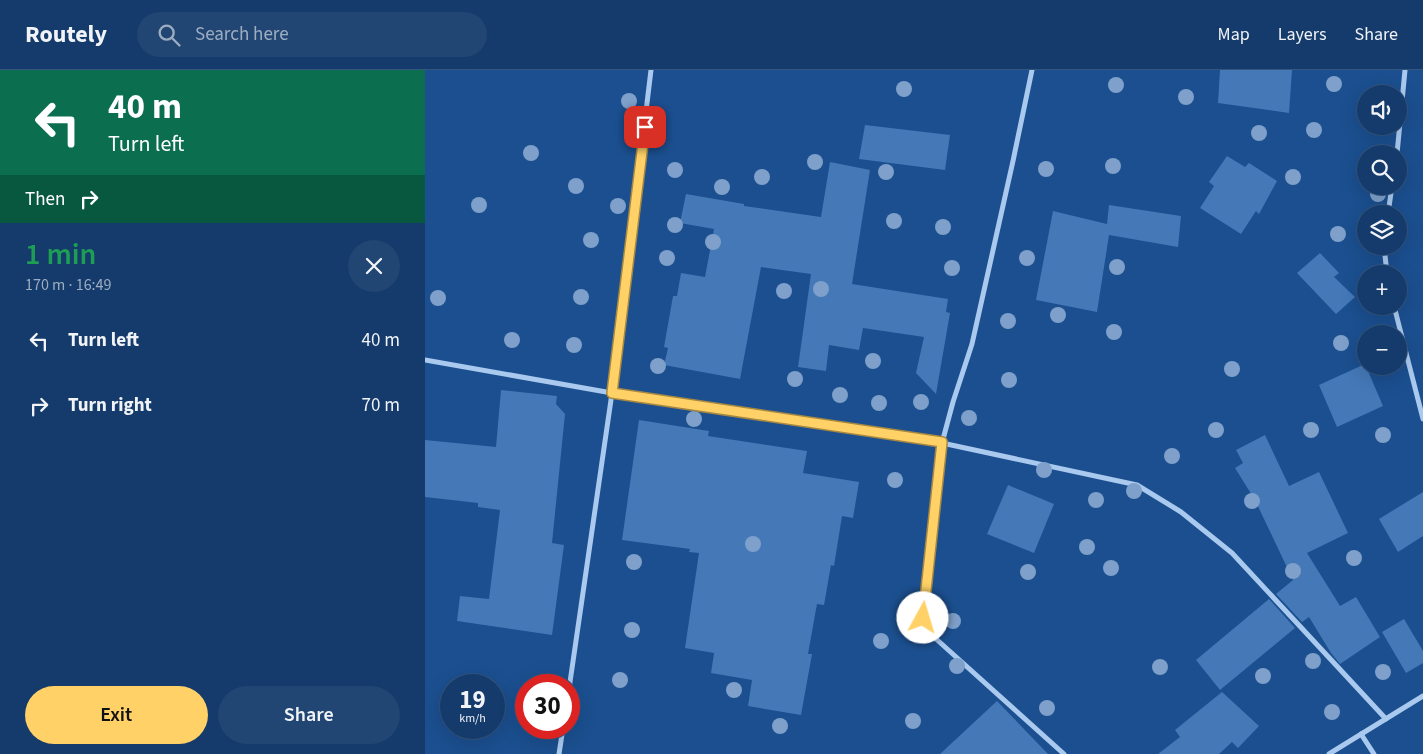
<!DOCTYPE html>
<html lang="en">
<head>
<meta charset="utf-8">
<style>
	:root { --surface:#143b6b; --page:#214673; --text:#f1f3f6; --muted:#9dadc1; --line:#33557e; --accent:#ffd166 }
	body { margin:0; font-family:"Source Sans 3",sans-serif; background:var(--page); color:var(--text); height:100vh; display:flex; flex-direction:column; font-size:19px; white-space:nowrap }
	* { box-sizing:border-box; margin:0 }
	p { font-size:16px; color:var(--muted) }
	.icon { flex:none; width:28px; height:28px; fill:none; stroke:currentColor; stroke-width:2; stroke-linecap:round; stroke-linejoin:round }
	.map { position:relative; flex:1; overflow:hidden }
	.side { display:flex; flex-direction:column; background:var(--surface); width:425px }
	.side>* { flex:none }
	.hud { background:#0b6e4f; color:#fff; overflow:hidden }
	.tools { position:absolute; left:932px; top:15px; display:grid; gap:10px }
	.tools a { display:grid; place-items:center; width:50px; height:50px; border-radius:50%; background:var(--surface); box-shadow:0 5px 20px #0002,0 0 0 1px var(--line); font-size:25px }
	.speed { position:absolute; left:15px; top:604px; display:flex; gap:10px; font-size:25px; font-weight:700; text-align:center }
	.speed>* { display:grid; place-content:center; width:65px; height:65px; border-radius:50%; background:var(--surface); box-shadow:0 5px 20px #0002,0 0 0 1px var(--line); line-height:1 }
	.speed small { font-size:12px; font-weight:400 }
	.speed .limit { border:8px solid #d22; background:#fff; color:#111 }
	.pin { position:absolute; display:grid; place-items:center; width:42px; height:42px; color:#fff; margin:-21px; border-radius:10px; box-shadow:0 2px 8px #0006 }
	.me { position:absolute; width:55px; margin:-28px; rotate:6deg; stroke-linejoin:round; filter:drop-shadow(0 0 4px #0008) }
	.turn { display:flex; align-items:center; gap:18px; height:105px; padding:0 25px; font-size:22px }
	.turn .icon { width:65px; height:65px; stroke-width:2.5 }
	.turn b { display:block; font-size:35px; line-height:42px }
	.then { display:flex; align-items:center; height:48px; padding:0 25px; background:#0003; gap:10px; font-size:19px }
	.round { display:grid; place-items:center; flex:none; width:52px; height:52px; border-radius:26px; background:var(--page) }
	.overview { display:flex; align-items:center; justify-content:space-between; height:85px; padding:0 25px }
	h1 { font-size:30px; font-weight:600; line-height:38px; color:#1e9e55 }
	.button { display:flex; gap:10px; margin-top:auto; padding:10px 25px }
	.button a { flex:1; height:58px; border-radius:30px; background:var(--accent); color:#111; font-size:20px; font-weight:600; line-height:58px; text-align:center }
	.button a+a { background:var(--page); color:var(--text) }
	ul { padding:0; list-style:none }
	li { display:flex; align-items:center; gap:15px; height:65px; padding:0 25px }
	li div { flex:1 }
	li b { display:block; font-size:19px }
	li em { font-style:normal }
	header { display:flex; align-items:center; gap:30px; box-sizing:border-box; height:70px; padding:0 25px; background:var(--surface); border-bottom:1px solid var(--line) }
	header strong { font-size:24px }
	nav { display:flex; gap:28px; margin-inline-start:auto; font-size:18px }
	.search { width:350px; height:45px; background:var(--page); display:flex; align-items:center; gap:12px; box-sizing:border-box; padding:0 18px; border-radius:28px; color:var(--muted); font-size:19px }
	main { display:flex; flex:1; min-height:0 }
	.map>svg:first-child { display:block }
	.building { fill:#4478b7 }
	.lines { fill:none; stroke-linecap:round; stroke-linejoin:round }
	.minor { stroke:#a9c9ee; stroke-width:5 }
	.tree { fill:#7ea0ca }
	.route-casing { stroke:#a68842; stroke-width:12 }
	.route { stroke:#ffd166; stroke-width:9 }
</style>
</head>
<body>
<header>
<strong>Routely</strong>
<div class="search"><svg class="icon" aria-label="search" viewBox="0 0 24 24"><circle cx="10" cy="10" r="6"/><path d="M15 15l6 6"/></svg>Search here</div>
<nav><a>Map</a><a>Layers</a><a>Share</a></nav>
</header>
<main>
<section class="side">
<div class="hud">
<div class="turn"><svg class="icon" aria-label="left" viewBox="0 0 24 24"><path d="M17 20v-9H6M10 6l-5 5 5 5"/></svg><div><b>40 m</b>Turn left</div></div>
<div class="then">Then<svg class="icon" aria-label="right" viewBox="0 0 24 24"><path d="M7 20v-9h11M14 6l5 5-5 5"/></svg></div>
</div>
<div class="overview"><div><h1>1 min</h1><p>170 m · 16:49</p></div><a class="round"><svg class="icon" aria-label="close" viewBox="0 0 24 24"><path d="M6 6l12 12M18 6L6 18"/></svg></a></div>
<ul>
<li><svg class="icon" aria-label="left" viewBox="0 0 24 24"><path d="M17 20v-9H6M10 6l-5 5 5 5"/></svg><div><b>Turn left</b></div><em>40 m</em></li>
<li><svg class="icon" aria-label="right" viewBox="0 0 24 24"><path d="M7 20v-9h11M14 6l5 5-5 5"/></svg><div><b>Turn right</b></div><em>70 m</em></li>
</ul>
<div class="button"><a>Exit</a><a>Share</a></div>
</section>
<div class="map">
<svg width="998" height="684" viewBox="0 0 998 684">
	<rect width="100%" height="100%" fill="#1b4f8f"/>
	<g class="building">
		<path d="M 795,0 L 867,0 L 864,43 L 793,33 Z"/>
		<path d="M 440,55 L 525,65 L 520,100 L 434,89 Z"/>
		<path d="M 802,86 L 820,97 L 824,93 L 852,111 L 834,144 L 831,141 L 816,164 L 775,138 L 789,116 L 784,112 Z"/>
		<path d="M 405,92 L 445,100 L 427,214 L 523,229 L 521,242 L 525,243 L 511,324 L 491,303 L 499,267 L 438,258 L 434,280 L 404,275 L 401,301 L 373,297 L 386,204 L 336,197 L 315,309 L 239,295 L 243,278 L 239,277 L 248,226 L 252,226 L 256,203 L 280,207 L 289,159 L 255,153 L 261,124 L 319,134 L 319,136 L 396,147 Z"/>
		<path d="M 684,135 L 756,146 L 753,177 L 684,165 L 672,242 L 611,230 L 628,141 L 682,154 Z"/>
		<path d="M 895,183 L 914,203 L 909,207 L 930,227 L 911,244 L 872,203 Z"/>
		<path d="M 940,294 L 958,336 L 912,357 L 894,315 Z"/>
		<path d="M 76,320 L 132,326 L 131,334 L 140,344 L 127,473 L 139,475 L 127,565 L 32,551 L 35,526 L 64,529 L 75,440 L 53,437 L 53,433 L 0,427 L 0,370 L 71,377 Z"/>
		<path d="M 214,350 L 284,361 L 283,366 L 382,381 L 378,403 L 434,412 L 428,448 L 417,446 L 409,496 L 406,495 L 399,535 L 392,534 L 383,584 L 387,584 L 376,645 L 323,636 L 327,610 L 286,603 L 289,583 L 260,578 L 274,483 L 264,482 L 265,479 L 197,470 Z"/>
		<path d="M 840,365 L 864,416 L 894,402 L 923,463 L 882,483 L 915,536 L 931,527 L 955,567 L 915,594 L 906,583 L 884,547 L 877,552 L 851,524 L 868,510 L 830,430 L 810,398 L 818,393 L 811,380 Z"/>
		<path d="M 583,415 L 629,434 L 609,483 L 562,464 Z"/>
		<path d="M 998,422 L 998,466 L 973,482 L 954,449 Z"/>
		<path d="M 844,529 L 870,558 L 795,620 L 771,590 Z"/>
		<path d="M 979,549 L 998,581 L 998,593 L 981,603 L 957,562 Z"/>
		<path d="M 797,622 L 834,656 L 813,678 L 807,672 L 794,684 L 733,684 L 755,667 L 750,660 Z"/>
		<path d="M 572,631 L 623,684 L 515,684 Z"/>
	</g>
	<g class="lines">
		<g class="minor">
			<path d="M 607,0 L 588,91 L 547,274 L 528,332 L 517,373 L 712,415 L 756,442 L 807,483 L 961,649"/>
			<path d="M 972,84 L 980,0"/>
			<path d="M 963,144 L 967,116"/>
			<path d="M 959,176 L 962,204"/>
			<path d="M 969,236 L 998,349"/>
			<path d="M 0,290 L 187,323 L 517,373 L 498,548 L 510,568 L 639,684"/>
			<path d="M 144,619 L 187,323 L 226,0"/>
			<path d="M 936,664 L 949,684"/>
			<path d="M 134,684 L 138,658"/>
			<path d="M 904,684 L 998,626"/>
		</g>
	</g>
	<g class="tree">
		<circle cx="909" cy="14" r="8"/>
		<circle cx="691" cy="15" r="8"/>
		<circle cx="479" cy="19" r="8"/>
		<circle cx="761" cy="27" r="8"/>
		<circle cx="204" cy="31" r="8"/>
		<circle cx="889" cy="60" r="8"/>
		<circle cx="834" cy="63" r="8"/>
		<circle cx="106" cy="83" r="8"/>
		<circle cx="390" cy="92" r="8"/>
		<circle cx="688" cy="96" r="8"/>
		<circle cx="621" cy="99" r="8"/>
		<circle cx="250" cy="100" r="8"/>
		<circle cx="461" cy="102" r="8"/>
		<circle cx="337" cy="107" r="8"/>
		<circle cx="868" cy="107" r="8"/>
		<circle cx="151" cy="116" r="8"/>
		<circle cx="297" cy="117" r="8"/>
		<circle cx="953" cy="124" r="8"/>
		<circle cx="54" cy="135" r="8"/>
		<circle cx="193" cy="136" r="8"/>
		<circle cx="469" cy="151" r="8"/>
		<circle cx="250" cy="155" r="8"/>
		<circle cx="518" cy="157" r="8"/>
		<circle cx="913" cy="164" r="8"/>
		<circle cx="166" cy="170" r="8"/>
		<circle cx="288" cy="172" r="8"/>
		<circle cx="242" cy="188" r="8"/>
		<circle cx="602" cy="188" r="8"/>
		<circle cx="692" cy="197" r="8"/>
		<circle cx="527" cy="198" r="8"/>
		<circle cx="396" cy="219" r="8"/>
		<circle cx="359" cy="221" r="8"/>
		<circle cx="156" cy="227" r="8"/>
		<circle cx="13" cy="228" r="8"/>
		<circle cx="633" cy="245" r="8"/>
		<circle cx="583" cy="251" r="8"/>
		<circle cx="689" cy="262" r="8"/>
		<circle cx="87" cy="270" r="8"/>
		<circle cx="916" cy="273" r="8"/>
		<circle cx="149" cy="275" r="8"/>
		<circle cx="448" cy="291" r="8"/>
		<circle cx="233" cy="296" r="8"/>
		<circle cx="807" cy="299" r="8"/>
		<circle cx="370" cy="309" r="8"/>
		<circle cx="584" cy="310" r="8"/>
		<circle cx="415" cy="325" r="8"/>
		<circle cx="496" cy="332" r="8"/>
		<circle cx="454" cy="333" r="8"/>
		<circle cx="544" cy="348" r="8"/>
		<circle cx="269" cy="349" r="8"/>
		<circle cx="791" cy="360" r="8"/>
		<circle cx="886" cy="360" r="8"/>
		<circle cx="958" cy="365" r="8"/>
		<circle cx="747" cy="386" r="8"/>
		<circle cx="619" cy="400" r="8"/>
		<circle cx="470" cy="410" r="8"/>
		<circle cx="709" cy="421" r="8"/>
		<circle cx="671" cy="430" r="8"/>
		<circle cx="827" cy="431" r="8"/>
		<circle cx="328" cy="474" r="8"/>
		<circle cx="662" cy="477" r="8"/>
		<circle cx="929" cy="488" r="8"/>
		<circle cx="209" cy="492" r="8"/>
		<circle cx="686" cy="498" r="8"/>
		<circle cx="868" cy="501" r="8"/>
		<circle cx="603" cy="502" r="8"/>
		<circle cx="528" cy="551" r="8"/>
		<circle cx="207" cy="560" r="8"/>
		<circle cx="456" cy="571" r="8"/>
		<circle cx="888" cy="591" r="8"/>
		<circle cx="532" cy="596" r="8"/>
		<circle cx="735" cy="597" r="8"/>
		<circle cx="958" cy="602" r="8"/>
		<circle cx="838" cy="606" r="8"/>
		<circle cx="195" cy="610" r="8"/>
		<circle cx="309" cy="620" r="8"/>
		<circle cx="622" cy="638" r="8"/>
		<circle cx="907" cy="642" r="8"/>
		<circle cx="488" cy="651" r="8"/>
		<circle cx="355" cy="656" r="8"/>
	</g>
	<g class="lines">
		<defs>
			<path id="route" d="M 220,57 L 187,323 L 517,372 L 498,548"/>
		</defs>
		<use href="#route" class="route-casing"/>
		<use href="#route" class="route"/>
	</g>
</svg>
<div class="tools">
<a><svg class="icon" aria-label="sound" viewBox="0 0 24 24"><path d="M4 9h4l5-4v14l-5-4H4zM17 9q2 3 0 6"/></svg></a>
<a><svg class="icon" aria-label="search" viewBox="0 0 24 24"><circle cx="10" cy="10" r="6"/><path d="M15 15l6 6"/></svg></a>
<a><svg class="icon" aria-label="layers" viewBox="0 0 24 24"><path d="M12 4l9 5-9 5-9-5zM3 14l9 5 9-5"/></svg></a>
<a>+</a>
<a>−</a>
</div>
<div class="speed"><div>19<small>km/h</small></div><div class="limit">30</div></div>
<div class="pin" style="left:220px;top:57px;background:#d93025"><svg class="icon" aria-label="arrive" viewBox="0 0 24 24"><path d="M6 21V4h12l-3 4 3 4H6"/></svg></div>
<svg class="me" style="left:498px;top:548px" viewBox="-20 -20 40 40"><circle r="19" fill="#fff"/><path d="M0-13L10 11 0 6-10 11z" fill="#ffd166"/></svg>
</div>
</main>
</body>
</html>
